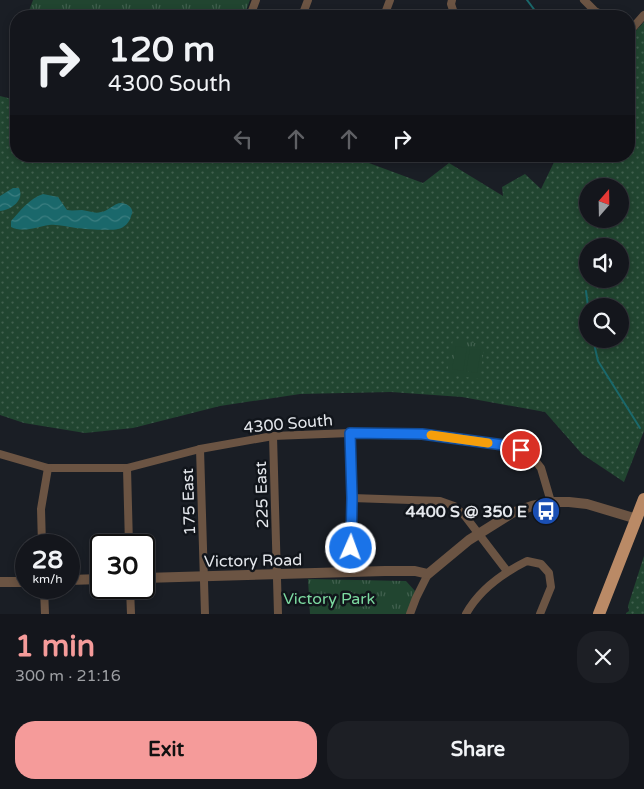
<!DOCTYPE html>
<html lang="en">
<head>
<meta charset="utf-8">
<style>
	:root { --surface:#14161c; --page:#1d1f25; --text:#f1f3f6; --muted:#9d9fa3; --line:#33353b; --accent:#f59b9a }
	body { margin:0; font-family:"Varela Round",sans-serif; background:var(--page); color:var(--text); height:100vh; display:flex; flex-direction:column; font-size:19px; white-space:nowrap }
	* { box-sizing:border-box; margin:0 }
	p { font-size:16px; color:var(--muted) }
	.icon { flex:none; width:28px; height:28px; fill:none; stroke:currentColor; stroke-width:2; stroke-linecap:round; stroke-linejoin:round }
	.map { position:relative; height:614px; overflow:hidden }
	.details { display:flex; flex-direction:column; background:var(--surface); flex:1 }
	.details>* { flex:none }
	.guide { position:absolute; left:10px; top:10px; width:625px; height:152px; border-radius:20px; box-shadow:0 2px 8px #0003,0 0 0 1px var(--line); background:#14161c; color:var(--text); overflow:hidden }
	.needle { width:32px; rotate:20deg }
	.controls { position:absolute; left:579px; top:178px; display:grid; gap:10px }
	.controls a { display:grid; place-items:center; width:50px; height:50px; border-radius:50%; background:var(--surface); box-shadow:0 2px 8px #0003,0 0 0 1px var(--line); font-size:25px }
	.speed { position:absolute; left:15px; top:534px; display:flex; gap:10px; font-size:25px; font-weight:700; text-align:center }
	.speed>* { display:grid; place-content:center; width:65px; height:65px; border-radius:50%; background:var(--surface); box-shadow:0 2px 8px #0003,0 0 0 1px var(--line); line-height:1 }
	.speed small { font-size:12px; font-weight:400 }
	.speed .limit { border:2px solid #111; border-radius:8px; background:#fff; color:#111 }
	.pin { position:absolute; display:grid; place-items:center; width:42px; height:42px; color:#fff; margin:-21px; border:2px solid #fff; border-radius:50%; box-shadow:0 1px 5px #0007 }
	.me { position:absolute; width:55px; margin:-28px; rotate:2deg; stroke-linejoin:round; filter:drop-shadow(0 0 4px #0008) }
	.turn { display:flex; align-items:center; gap:18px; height:105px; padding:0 15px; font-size:22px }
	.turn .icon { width:65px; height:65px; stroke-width:2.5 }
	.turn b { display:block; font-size:35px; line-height:42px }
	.lanes { display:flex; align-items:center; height:48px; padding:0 15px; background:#0003; justify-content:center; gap:25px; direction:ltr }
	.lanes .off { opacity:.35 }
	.round { display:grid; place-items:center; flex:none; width:52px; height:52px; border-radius:20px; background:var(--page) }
	.headline { display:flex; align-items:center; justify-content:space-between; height:85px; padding:0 15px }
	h1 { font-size:30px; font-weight:700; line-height:38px; color:var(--accent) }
	.action { display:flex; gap:10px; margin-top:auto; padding:10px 15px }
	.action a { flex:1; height:58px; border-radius:20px; background:var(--accent); color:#111; font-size:20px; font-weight:700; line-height:58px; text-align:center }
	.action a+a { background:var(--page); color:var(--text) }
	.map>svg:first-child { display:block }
	.grass { fill:url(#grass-dots); fill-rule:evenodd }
	.park { fill:url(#park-tufts) }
	.garden { fill:#214530 }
	.water { fill:url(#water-waves) }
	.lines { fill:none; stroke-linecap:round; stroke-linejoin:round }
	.stream { stroke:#1a686b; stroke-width:2 }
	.minor { stroke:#6b5443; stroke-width:8 }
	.tertiary { stroke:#6b5443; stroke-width:10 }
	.primary { stroke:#ba8a66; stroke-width:12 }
	.route-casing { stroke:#114b97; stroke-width:12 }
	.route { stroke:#1a73e8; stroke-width:9 }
	.slow { stroke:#f59e0b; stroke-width:9 }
	.labels { text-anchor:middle; stroke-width:5; stroke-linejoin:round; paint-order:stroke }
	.street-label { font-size:16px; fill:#e5e8ed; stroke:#11151b }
	.poi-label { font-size:16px; font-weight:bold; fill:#e5e8ed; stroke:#11151b; text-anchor:end }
	.park-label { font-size:16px; fill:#7cd9a0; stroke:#11151b }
</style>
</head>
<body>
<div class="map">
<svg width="644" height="614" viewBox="0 0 644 614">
	<defs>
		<pattern id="grass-dots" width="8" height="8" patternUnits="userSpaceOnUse" patternTransform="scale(1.25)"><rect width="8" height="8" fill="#214530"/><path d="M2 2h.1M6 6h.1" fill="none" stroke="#41604e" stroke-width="1.8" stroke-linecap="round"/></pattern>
		<pattern id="park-tufts" width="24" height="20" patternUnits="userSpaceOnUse" patternTransform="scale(1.25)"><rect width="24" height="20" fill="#214530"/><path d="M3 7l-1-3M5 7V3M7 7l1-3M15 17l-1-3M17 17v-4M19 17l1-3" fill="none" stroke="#41604e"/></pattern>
		<pattern id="water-waves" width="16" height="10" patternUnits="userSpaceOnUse" patternTransform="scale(1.25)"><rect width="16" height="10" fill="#1a686b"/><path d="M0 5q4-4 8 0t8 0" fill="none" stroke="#3b7e80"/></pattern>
	</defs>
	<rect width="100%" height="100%" fill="#1a1e25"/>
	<g class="grass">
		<path d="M 644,22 L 644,431 L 624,482 L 582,454 L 545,412 L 462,397 L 391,392 L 300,394 L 220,406 L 133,428 L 85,433 L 24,423 L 0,415 L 0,96 L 16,100 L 16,156 L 350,156 L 423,183 L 449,163 L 503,196 L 502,187 L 525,174 L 541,189 L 557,156 L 629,156 L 629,38 ZM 588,186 L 620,186 L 620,219 L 588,219 ZM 588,246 L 620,246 L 620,279 L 588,279 ZM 588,306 L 620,306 L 620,339 L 588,339 Z"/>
		<path d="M 644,556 L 644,614 L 626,614 L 626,613 L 629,611 L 628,606 Z"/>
	</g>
	<g class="park">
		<path d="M 33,0 L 250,0 L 244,16 L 27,16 Z"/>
		<path d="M 453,339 L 485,345 L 479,379 L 447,374 Z"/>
		<path d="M 308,579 L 406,581 L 415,591 L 407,614 L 310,614 Z"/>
	</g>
	<g class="garden">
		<path d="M 456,346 L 467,348 L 463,371 L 452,369 Z"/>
		<path d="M 470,349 L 481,350 L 477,373 L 466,371 Z"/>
	</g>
	<g class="water">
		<path d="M 13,188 L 19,188 C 25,200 11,210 0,211 L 0,196 Z"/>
		<path d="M 43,194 L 58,197 L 67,210 C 72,211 77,210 82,210 C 89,211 95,214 101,212 C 111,211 117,197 129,206 C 133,209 133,213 131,216 C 130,222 124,228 118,229 C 110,231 85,229 76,228 C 66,227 59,224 49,225 C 37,227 23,233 11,227 L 11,221 C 20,211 30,198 43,194 Z"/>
	</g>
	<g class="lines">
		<g class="stream">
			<path d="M 527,0 L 539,16"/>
			<path d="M 586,291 L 588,306"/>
			<path d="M 593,339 L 598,361 L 640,428"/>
		</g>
		<g class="minor">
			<path d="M 452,0 L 451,4 L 455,16"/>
			<path d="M 584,0 L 595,11 L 605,16"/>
			<path d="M 250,16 L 256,0"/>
			<path d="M 302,16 L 308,0"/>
			<path d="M 384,16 L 390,0"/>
			<path d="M 629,32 L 644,15"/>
			<path d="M 273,436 L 278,614"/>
			<path d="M 200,449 L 205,614"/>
			<path d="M 0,454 L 48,468 L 127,468 L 200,449 L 273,436 L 350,433 L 422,434 L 511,446 L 530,454 L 541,468 L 551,502"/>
			<path d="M 127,468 L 129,545"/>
			<path d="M 352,498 L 440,501 L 454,506 L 465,516 L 507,571"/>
			<path d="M 42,545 L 41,509 L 48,468"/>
			<path d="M 349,572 L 350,564 L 352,498 L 350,433"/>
			<path d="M 44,588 L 45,614"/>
			<path d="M 130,588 L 131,614"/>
			<path d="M 410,614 L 416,598 L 428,574"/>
			<path d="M 466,614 C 479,590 503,573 527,561 L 541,564 L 549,573 L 551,587 L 540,614"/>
		</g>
		<g class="tertiary">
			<path d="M 144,578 L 385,571 L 415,571 L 428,574 L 469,540 L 512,513 L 532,506 L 551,502 L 569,502 L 587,504 L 637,519"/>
			<path d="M 69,580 L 101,579"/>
			<path d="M 0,582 L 26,582"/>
		</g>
		<path class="primary" d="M 599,614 L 644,499"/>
	</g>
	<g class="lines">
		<defs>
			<path id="route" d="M 351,548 L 352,498 L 350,433 L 422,434 L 511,446 L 521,450"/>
		</defs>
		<use href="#route" class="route-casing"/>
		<use href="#route" class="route"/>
		<path class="slow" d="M 431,435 L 488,443"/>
	</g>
	<defs>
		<symbol id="bus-disc" viewBox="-11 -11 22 22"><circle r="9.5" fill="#1a4fb4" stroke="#11151b"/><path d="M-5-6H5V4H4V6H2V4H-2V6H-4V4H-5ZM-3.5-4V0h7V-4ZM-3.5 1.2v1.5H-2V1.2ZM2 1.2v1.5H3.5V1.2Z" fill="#fff"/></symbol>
	</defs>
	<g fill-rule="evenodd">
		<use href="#bus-disc" x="530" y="495" width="32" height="32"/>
	</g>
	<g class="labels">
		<g class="street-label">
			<text transform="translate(288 423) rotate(-5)" y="6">4300 South</text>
			<text transform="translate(261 495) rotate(-92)" y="6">225 East</text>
			<text transform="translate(188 502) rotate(-92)" y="6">175 East</text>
			<text transform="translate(253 560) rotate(-1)" y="6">Victory Road</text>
		</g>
		<g class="poi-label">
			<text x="527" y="517">4400 S @ 350 E</text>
		</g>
		<g class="park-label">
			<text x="329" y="604">Victory Park</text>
		</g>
	</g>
</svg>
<div class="controls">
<a><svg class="needle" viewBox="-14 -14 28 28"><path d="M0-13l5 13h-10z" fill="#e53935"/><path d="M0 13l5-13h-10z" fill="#9d9fa3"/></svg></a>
<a><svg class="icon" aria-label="sound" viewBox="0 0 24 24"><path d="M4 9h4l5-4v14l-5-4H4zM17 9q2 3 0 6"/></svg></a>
<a><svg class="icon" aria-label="search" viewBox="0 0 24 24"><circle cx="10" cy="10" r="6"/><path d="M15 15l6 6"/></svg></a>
</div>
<div class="speed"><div>28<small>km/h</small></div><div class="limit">30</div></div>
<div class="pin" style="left:521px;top:450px;background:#d93025"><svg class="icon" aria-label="arrive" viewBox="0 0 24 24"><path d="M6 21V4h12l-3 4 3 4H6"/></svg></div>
<svg class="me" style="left:351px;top:548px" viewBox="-20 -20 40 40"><circle r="17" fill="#1a73e8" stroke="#fff" stroke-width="3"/><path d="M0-11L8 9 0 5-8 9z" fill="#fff"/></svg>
<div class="guide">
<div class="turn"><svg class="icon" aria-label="right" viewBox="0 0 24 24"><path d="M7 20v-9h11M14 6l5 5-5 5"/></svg><div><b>120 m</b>4300 South</div></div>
<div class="lanes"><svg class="icon off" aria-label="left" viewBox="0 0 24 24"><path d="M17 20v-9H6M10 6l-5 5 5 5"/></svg><svg class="icon off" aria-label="ahead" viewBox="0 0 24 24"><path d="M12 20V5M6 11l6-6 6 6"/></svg><svg class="icon off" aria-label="ahead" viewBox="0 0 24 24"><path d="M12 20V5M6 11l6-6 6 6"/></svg><svg class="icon" aria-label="right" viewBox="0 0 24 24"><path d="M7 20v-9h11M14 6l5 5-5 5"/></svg></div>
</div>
</div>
<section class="details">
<div class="headline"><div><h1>1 min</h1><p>300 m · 21:16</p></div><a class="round"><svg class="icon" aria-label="close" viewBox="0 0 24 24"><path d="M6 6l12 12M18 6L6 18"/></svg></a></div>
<div class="action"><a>Exit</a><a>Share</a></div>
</section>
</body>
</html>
